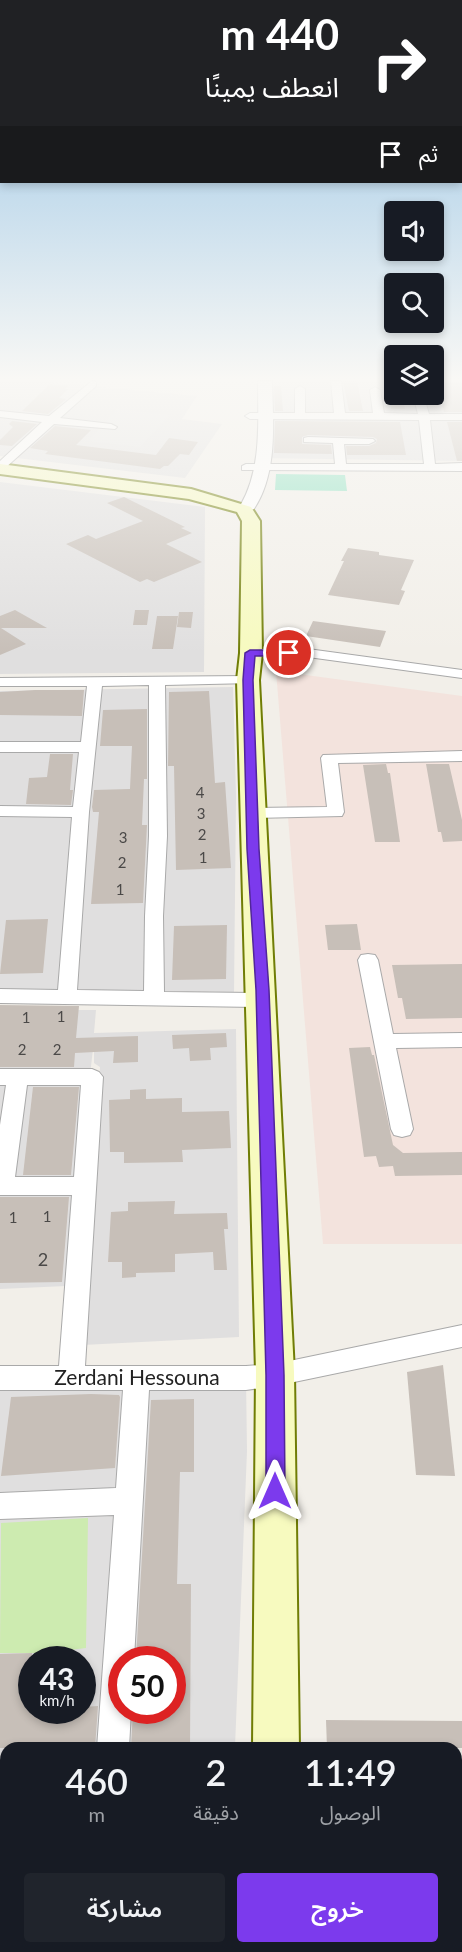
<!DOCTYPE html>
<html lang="ar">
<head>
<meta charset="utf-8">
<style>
	:root { --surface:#171b24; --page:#20242c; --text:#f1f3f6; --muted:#9ea1a6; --accent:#7c3aed }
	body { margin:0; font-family:Lato,"Noto Sans Arabic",sans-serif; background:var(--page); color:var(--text); direction:rtl; height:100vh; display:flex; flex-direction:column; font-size:22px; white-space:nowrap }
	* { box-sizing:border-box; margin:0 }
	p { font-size:20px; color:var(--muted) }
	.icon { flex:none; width:33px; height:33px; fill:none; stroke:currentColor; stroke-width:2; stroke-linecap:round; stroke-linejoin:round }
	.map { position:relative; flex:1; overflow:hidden; direction:ltr }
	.side { position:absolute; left:0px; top:1742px; width:462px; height:212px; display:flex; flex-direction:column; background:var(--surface); border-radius:18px 18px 0 0; box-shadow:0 3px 9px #0003; direction:rtl }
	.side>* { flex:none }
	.banner { position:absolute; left:0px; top:0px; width:462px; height:183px; box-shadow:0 3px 9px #0003; direction:rtl; background:#202124; color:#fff; overflow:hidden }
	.fabs { position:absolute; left:384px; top:201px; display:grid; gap:12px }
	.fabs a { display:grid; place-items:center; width:60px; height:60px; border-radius:6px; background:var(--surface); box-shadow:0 3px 9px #0003; font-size:30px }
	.speed { position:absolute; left:18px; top:1646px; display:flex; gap:12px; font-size:30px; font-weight:700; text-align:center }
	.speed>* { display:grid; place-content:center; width:78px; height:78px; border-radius:50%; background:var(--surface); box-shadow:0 3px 9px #0003; line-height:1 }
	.speed small { font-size:15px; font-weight:400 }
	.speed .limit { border:9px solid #d22; background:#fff; color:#111 }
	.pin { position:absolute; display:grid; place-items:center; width:51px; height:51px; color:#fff; margin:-26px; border:3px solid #fff; border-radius:50%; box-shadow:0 2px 6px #0007 }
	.me { position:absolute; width:66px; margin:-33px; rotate:0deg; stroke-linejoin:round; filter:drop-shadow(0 0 4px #0008) }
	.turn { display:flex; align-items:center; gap:21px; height:126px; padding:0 24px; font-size:27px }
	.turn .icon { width:78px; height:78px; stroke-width:2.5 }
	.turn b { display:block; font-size:42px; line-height:51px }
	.then { display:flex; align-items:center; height:57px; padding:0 24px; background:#0003; gap:12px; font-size:22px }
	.eta { display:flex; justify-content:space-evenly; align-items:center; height:102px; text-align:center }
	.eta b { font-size:36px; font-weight:600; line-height:42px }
	.button { display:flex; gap:12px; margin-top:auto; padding:12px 24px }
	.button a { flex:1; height:69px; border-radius:6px; background:var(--accent); color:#fff; font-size:24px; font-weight:600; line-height:69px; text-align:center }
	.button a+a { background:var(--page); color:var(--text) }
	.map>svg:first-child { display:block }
	.residential { fill:#e0dfdf; fill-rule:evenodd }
	.military { fill:#f3e3dd }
	.grass { fill:#cdebb0 }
	.pitch { fill:#88e0be }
	.parking { fill:#e2e2e2 }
	.building { fill:#c7bfb8 }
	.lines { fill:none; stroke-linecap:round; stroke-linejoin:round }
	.minor-casing { stroke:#a9a9a9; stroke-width:2 }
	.tertiary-casing { stroke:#a9a9a9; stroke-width:2 }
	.secondary-casing { stroke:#707d05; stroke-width:4 }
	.minor { fill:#fff; fill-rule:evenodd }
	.tertiary { fill:#fff; fill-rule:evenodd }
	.secondary { fill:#f7fabf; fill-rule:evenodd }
	.route { fill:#7c3aed; stroke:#51269a; stroke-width:1.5 }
	.labels { text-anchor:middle; stroke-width:4.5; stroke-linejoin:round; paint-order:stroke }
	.number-label { font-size:15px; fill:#4b4948 }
	.near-number-label { font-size:18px; fill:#4b4948 }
	.near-street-label { font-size:21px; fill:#222; stroke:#fff }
</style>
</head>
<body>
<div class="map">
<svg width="462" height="1952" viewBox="0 0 462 1952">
	<rect width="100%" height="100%" fill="#f2efe9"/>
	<g class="residential">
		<path d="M 0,381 L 37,381 L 197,396 L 182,419 L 222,424 L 185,478 L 0,456 Z"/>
		<path d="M 263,381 L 394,381 L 394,394 L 434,394 L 434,381 L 462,381 L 462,461 L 257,458 L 258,382 Z"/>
		<path d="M 0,482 L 205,507 L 204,672 L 0,674 Z"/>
		<path d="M 233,687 L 236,796 L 234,992 L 0,990 L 0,691 Z"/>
		<path d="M 0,1010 L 96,1010 L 94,1033 L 236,1029 L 239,1337 L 83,1345 L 100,1067 L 94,1063 L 94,1040 L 66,1286 L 0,1289 Z"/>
		<path d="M 0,1378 L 246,1378 L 247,1451 L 235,1747 L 6,1748 L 6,1947 L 230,1947 L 230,1952 L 0,1952 ZM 32,1659 L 82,1659 L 82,1710 L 32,1710 ZM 122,1659 L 172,1659 L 172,1710 L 122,1710 Z"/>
	</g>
	<path class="military" d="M 276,671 L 462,696 L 462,1244 L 323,1244 Z"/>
	<path class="grass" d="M 88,1518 L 86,1648 L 45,1653 L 0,1653 L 1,1523 Z"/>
	<path class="pitch" d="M 276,474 L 345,475 L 347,491 L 275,490 Z"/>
	<path class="parking" d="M 117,409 L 170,415 L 140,447 L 88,441 Z"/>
	<g class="building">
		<path d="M 343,381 L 357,381 L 363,411 L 349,411 Z"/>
		<path d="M 437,382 L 462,382 L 462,412 L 444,412 Z"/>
		<path d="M 50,384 L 68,386 L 65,389 L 68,389 L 59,398 L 66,399 L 64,401 L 48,414 L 22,411 Z"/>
		<path d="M 274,386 L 281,386 L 283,411 L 275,411 Z"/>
		<path d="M 387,394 L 402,394 L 405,409 L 391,409 Z"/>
		<path d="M 12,421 L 37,424 L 12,446 L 0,445 L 0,440 L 13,427 L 9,424 Z"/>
		<path d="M 275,421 L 400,422 L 406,455 L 347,455 L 346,446 L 369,446 L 376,443 L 377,439 L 373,437 L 308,435 L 302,437 L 302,444 L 331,445 L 332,454 L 274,453 Z"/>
		<path d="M 447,422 L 462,422 L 462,461 L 457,461 Z"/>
		<path d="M 55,426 L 91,430 L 76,445 L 156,455 L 169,438 L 198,442 L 189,455 L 180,454 L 168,466 L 164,466 L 160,469 L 45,454 L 48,451 L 30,448 Z"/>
		<path d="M 124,497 L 185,527 L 181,528 L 192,533 L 166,544 L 202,562 L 154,582 L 147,579 L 140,582 L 66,544 L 88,535 L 96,539 L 143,521 L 107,503 Z"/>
		<path d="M 348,548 L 379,552 L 379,555 L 414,560 L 401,590 L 405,591 L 399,605 L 328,595 L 344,561 L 341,561 Z"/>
		<path d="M 15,610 L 47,628 L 1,628 L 26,644 L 0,655 L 0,616 Z"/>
		<path d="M 135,610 L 149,610 L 147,625 L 133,625 Z"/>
		<path d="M 179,612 L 193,612 L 191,628 L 177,627 Z"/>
		<path d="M 157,616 L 178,616 L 173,649 L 152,649 Z"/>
		<path d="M 313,621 L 386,631 L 380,647 L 306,636 Z"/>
		<path d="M 35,690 L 84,690 L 82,716 L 0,715 L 0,692 Z"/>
		<path d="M 209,691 L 215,783 L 225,782 L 231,868 L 176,870 L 174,766 L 168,766 L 169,692 Z"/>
		<path d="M 147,709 L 147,779 L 144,779 L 142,825 L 147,825 L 143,903 L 91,904 L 99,812 L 93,812 L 92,807 L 94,790 L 130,789 L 132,746 L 100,746 L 103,710 Z"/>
		<path d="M 50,754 L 73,754 L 70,790 L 73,790 L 71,805 L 26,804 L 29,778 L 47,777 Z"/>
		<path d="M 386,764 L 388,773 L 390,773 L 400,842 L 375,842 L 363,765 Z"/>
		<path d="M 426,764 L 449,764 L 462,820 L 462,841 L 443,842 L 441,832 L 438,832 Z"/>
		<path d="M 48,919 L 43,973 L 0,974 L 6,920 Z"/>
		<path d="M 357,924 L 361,950 L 328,950 L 325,925 Z"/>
		<path d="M 227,925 L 226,979 L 172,980 L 174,926 Z"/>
		<path d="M 462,964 L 462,1018 L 406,1019 L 402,998 L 398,998 L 392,965 Z"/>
		<path d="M 0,1005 L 79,1006 L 76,1038 L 138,1036 L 138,1062 L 113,1063 L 114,1051 L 75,1053 L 74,1067 L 0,1067 Z"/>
		<path d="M 226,1033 L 227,1047 L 210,1048 L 211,1060 L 190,1061 L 189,1048 L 173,1049 L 172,1035 Z"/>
		<path d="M 370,1047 L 372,1055 L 374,1055 L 393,1145 L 403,1153 L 462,1152 L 462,1175 L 395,1176 L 393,1166 L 379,1167 L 376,1156 L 364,1157 L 349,1048 Z"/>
		<path d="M 33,1087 L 79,1087 L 71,1175 L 23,1175 Z"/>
		<path d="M 146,1089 L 146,1099 L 182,1098 L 182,1112 L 229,1111 L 231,1148 L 182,1150 L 183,1162 L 124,1163 L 124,1152 L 110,1152 L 109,1100 L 130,1099 L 130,1090 Z"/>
		<path d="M 0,1197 L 69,1197 L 62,1282 L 0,1283 Z"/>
		<path d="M 175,1201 L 174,1214 L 227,1213 L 228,1229 L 224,1229 L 227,1270 L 214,1270 L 213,1252 L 175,1254 L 175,1272 L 136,1273 L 136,1277 L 122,1278 L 122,1262 L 108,1262 L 111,1212 L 128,1211 L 128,1202 Z"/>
		<path d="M 443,1365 L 455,1476 L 416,1475 L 407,1372 Z"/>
		<path d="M 91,1394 L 119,1395 L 120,1397 L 115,1468 L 1,1476 L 11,1397 Z"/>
		<path d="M 194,1399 L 194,1472 L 180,1472 L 177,1584 L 191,1584 L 190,1748 L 131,1748 L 133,1710 L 172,1710 L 172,1659 L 136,1659 L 151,1400 Z"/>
		<path d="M 32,1653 L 32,1710 L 82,1710 L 82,1707 L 98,1706 L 95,1748 L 0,1748 L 0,1654 Z"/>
		<path d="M 326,1720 L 462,1721 L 462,1748 L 327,1748 Z"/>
	</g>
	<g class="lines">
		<defs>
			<g id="minor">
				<path d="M 92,381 L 96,382 L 96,386 L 60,418 L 111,424 L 117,427 L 115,429 L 54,424 L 4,469 L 0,471 L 0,461 L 42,422 L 0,417 L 0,411 L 49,416 Z"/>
				<path d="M 331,381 L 341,381 L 345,413 L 373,413 L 370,390 L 375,387 L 380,390 L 384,413 L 418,414 L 413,394 L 423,394 L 429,414 L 462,414 L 462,420 L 430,420 L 435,464 L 462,463 L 462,471 L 242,470 L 242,466 L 246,464 L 335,464 L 333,443 L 304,442 L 304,438 L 308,437 L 373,439 L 375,441 L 369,444 L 344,444 L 346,464 L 424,464 L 419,420 L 250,419 L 245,416 L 250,413 L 295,413 L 295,389 L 300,386 L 305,389 L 305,413 L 334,413 Z"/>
				<path d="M 251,649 L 308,649 L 462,670 L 462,678 L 308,657 L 246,656 L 244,653 Z"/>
				<path d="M 248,676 L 255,680 L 253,683 L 165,685 L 167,836 L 163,916 L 164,992 L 263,993 L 270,995 L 273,1000 L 270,1005 L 263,1007 L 0,1003 L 0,989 L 58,990 L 72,817 L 0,816 L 0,806 L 73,807 L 79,752 L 0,752 L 0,742 L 81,742 L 87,686 L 0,686 L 0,678 ZM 149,685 L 149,836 L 145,916 L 144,991 L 77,990 L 89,812 L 102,686 Z"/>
				<path d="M 462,751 L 462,761 L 338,763 L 344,812 L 342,816 L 253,818 L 247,817 L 244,813 L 247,809 L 253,808 L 327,807 L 321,758 L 323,755 Z"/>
				<path d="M 368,954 L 375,955 L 378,960 L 393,1034 L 462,1033 L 462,1047 L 396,1048 L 413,1129 L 410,1135 L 402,1137 L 394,1135 L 391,1129 L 358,960 L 361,955 Z"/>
				<path d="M 0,1069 L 92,1069 L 99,1072 L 103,1077 L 85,1366 L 246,1366 L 275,1364 L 462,1325 L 462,1347 L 275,1386 L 246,1390 L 149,1390 L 134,1659 L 122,1659 L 122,1710 L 131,1710 L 129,1748 L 97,1748 L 114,1515 L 0,1519 L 0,1493 L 116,1488 L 123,1390 L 0,1390 L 0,1366 L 59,1366 L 72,1195 L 0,1195 L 0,1125 L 6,1085 L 0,1085 ZM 27,1085 L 81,1085 L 74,1177 L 15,1177 Z"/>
				<rect x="81" y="1947" width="34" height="5"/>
			</g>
			<path id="tertiary" d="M 258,381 L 272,381 C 273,423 278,473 254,509 L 248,511 L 240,506 C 262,469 258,423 258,381 Z"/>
			<g id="secondary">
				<path d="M 0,464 L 191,489 L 251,507 L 260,521 L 262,653 L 259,680 L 294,1372 L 299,1748 L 253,1748 L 256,1372 L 237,680 L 240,653 L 242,521 L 237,512 L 189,499 L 0,474 Z"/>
				<rect x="251" y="1947" width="50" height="5"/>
			</g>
		</defs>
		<use href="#minor" class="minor-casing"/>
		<use href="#tertiary" class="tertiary-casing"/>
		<use href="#secondary" class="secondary-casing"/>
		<use href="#minor" class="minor"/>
		<use href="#tertiary" class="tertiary"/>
		<use href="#secondary" class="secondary"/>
	</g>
	<linearGradient id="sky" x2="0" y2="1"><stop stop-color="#8fc0e4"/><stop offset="0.58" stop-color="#f9f8f5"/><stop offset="1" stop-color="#f9f8f5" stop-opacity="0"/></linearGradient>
	<rect width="462" height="654" fill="url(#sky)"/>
	<path class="route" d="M 250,650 L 289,650 L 294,653 L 289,656 L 255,656 L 253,680 L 259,849 L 269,990 L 284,1375 L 285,1491 L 282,1498 L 275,1501 L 268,1498 L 266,1491 L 266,1375 L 256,990 L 247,849 L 243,680 L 245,653 Z"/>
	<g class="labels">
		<g class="number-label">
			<text x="200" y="798">4</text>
			<text x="201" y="819">3</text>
			<text x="202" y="840">2</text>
			<text x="123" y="843">3</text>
			<text x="203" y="863">1</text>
			<text x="122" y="868">2</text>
			<text x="120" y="895">1</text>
			<text x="61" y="1022">1</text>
			<text x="26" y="1023">1</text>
			<text x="22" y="1055">2</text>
			<text x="57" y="1055">2</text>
			<text x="47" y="1222">1</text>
			<text x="13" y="1223">1</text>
		</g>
		<g class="near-number-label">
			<text x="43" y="1266">2</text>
		</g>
		<g class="near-street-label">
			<text x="137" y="1385">Zerdani Hessouna</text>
		</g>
	</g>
</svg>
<div class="fabs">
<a><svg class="icon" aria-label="sound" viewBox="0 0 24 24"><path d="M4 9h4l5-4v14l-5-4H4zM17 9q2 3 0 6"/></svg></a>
<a><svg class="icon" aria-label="search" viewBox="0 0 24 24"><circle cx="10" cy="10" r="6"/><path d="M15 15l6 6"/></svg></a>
<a><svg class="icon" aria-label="layers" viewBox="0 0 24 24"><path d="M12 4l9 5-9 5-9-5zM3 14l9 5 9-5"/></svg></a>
</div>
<div class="speed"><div>43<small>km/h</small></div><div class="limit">50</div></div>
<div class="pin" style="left:289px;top:653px;background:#d93025"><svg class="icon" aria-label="arrive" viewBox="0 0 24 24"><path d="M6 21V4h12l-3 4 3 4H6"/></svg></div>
<svg class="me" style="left:275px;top:1491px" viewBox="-20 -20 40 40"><path d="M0-17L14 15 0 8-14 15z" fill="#7c3aed" stroke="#fff" stroke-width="4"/></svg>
<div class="banner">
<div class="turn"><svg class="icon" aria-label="right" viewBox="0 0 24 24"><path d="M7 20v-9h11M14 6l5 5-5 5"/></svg><div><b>440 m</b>انعطف يمينًا</div></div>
<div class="then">ثم<svg class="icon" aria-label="arrive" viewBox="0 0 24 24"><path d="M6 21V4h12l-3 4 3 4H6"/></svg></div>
</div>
<section class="side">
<div class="eta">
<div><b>11:49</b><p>الوصول</p></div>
<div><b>2</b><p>دقيقة</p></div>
<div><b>460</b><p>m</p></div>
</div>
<div class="button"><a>خروج</a><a>مشاركة</a></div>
</section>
</div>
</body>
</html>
